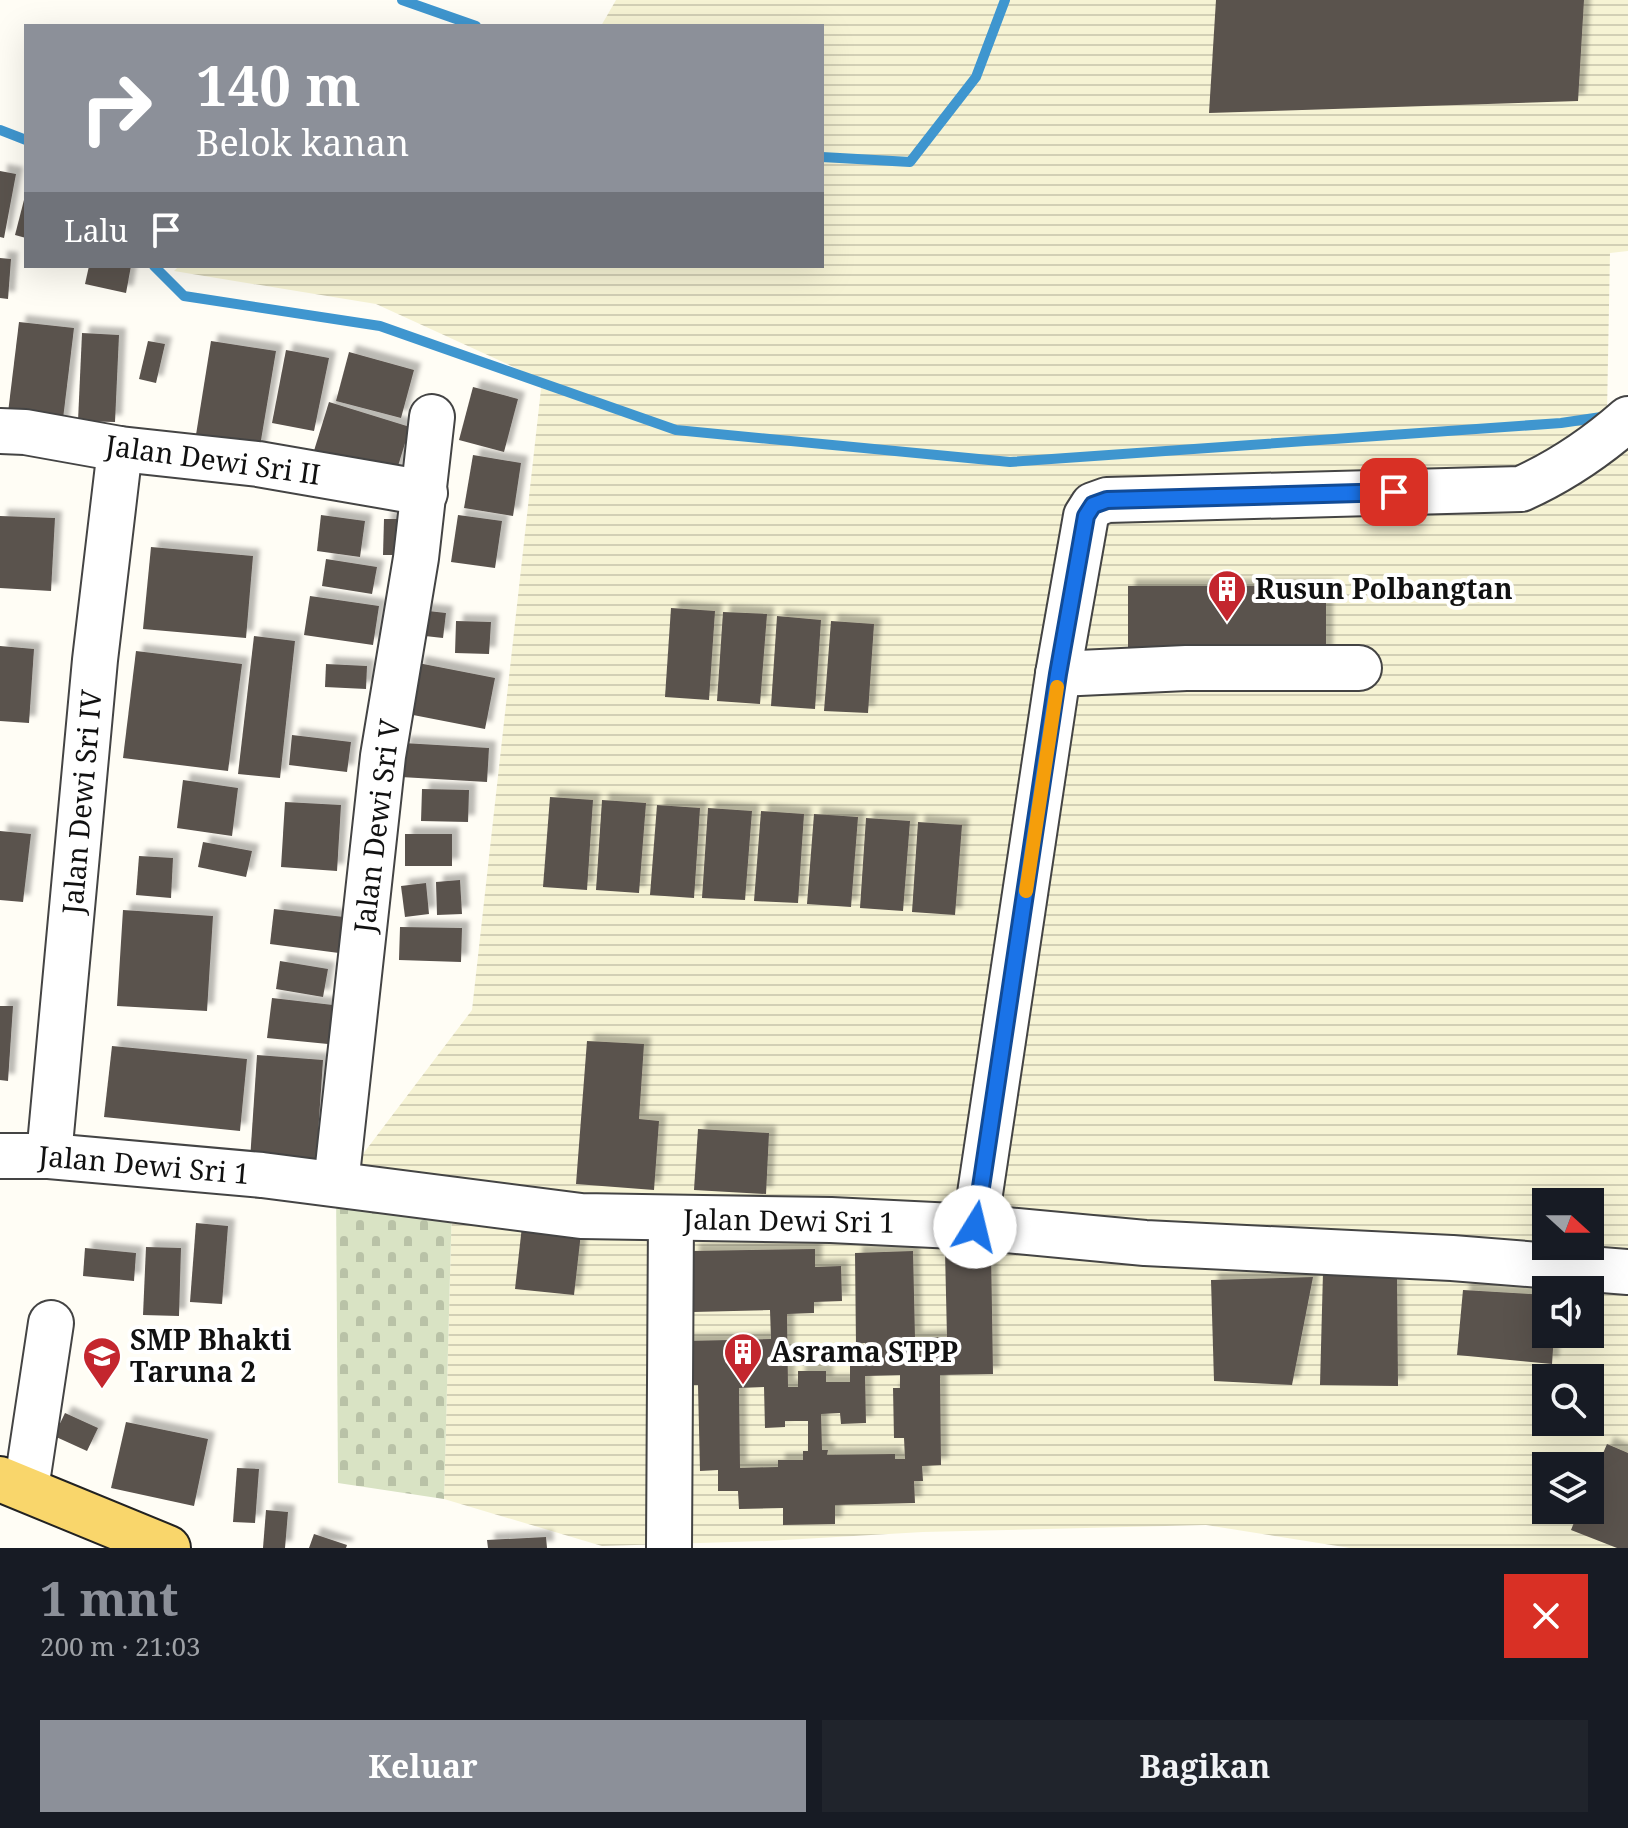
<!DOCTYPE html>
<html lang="id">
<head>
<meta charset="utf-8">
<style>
	:root { --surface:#171b24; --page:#20242c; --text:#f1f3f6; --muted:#9ea1a6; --accent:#8c9099 }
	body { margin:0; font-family:"Noto Serif",serif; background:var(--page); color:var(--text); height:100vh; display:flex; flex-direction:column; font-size:30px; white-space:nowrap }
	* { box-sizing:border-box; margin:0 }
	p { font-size:26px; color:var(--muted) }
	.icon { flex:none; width:44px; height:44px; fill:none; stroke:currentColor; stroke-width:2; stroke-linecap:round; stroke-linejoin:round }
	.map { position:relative; height:1548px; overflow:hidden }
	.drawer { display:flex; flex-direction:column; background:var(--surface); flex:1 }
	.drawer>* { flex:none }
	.top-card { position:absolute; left:24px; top:24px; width:800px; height:244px; border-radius:0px; box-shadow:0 8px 32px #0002; background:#8c9099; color:#fff; overflow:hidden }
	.needle { width:52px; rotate:111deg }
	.controls { position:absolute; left:1532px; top:1188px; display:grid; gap:16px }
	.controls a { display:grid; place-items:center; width:72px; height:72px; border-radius:0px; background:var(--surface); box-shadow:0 8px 32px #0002; font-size:40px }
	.pin { position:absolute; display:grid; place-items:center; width:68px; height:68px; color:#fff; margin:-34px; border-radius:16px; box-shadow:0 4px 12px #0006 }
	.me { position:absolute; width:88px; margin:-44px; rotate:9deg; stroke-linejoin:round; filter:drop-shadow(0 0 6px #0008) }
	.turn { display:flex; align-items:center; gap:28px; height:168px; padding:0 40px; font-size:36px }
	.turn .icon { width:104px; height:104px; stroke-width:2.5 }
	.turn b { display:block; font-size:56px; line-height:68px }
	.then { display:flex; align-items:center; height:76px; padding:0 40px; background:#0003; gap:16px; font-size:30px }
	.round { display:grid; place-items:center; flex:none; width:84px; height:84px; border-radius:0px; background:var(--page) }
	.head { display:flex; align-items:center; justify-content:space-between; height:136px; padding:0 40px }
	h1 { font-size:48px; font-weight:700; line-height:60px; color:var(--accent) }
	.action { display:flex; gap:16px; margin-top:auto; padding:16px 40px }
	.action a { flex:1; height:92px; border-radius:0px; background:var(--accent); color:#fff; font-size:32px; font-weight:700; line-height:92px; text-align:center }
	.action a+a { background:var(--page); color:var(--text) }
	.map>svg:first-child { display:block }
	.farmland { fill:url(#farmland-rules); fill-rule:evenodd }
	.cemetery { fill:url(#cemetery-stones) }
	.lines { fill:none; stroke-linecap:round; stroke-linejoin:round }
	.stream { stroke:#3f96cf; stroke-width:10 }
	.building { fill:#5a524d; fill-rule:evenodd; filter:url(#shadow) }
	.minor-casing { stroke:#444; stroke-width:48 }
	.major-casing { stroke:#222; stroke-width:48 }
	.minor { stroke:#fff; stroke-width:44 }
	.major { stroke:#f9d66b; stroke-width:44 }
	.route-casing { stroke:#114b97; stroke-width:20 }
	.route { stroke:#1a73e8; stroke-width:14 }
	.slow { stroke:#f59e0b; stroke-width:14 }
	.labels { text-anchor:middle; stroke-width:8; stroke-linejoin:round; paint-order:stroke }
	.street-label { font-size:28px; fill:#111; stroke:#fff }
	.poi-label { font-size:28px; font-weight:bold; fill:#111; stroke:#fff; text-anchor:start }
</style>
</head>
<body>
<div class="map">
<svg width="1628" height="1548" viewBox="0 0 1628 1548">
	<defs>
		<pattern id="farmland-rules" width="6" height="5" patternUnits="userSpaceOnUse" patternTransform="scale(2)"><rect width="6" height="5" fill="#f6f3d4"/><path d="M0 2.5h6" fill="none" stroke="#d2cfb5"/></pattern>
		<pattern id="cemetery-stones" width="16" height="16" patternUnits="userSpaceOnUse" patternTransform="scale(2)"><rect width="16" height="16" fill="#d9e3c4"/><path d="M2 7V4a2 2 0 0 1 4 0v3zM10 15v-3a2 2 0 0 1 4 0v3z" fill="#b9c2a7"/></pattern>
		<filter id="shadow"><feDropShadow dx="7" dy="-7" stdDeviation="2" flood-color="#0004"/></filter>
	</defs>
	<rect width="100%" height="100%" fill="#fffdf5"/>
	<path class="farmland" d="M 616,0 L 1628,0 L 1628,251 L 1610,253 L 1607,413 L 1628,418 L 1628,1548 L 1350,1548 L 1206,1525 L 923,1532 L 767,1541 L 602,1546 L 444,1499 L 452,1201 L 344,1179 L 472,1010 L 542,380 L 376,304 L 174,271 L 179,266 L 822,266 L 822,26 L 601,26 ZM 1546,1202 L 1590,1202 L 1590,1246 L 1546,1246 ZM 1546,1290 L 1590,1290 L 1590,1334 L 1546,1334 ZM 1546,1378 L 1590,1378 L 1590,1422 L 1546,1422 ZM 1546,1466 L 1590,1466 L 1590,1510 L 1546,1510 Z"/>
	<path class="cemetery" d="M 336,1184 L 452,1200 L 444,1499 L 338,1483 Z"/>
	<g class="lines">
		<g class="stream">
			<path d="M 402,0 L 476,26"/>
			<path d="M 0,130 L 26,140"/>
			<path d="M 822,157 L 910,162 L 976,77 L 1005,0"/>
			<path d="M 154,266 L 184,296 L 380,326 L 676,430 L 1010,462 L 1561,423 L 1608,416"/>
		</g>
	</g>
	<g class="building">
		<path d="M 1216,0 L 1584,0 L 1578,101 L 1209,113 Z"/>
		<path d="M 0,171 L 16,174 L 4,238 L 0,237 Z"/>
		<path d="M 25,196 L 26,196 L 26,238 L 15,235 Z"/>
		<path d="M 0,258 L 11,259 L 8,299 L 0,298 Z"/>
		<path d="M 89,266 L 131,266 L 126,293 L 85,284 Z"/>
		<path d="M 19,322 L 74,328 L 62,427 L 7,421 Z"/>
		<path d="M 82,333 L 119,335 L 115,422 L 78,421 Z"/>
		<path d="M 148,341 L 165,344 L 156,383 L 139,379 Z"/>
		<path d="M 211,341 L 276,351 L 259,452 L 195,441 Z"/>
		<path d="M 286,350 L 329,358 L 314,431 L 272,423 Z"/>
		<path d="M 349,352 L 414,370 L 401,418 L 336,401 Z"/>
		<path d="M 473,387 L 518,399 L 504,452 L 459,440 Z"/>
		<path d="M 329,402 L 410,427 L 394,479 L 313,454 Z"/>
		<path d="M 473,455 L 521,463 L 513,516 L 464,508 Z"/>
		<path d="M 321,515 L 365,521 L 360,557 L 317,551 Z"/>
		<path d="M 458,515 L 502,521 L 495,568 L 451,562 Z"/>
		<path d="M 0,516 L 55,518 L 51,591 L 0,588 Z"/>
		<path d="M 384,519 L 401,519 L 401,555 L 383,555 Z"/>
		<path d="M 151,547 L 253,556 L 246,638 L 143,629 Z"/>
		<path d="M 326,559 L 377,567 L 372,594 L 322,586 Z"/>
		<rect x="1128" y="586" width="198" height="74"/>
		<path d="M 310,596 L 379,606 L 373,645 L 304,635 Z"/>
		<path d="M 671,608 L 715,611 L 709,700 L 665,697 Z"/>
		<path d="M 419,610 L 446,613 L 443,638 L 416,635 Z"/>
		<path d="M 723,612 L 767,614 L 760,704 L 717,701 Z"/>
		<path d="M 777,616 L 821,620 L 815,709 L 771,706 Z"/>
		<path d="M 456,621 L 491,622 L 489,654 L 455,653 Z"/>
		<path d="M 831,621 L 874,624 L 868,713 L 824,711 Z"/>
		<path d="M 254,636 L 295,641 L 280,778 L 238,774 Z"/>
		<path d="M 0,646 L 34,649 L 29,723 L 0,721 Z"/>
		<path d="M 136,651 L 242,664 L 228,771 L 123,758 Z"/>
		<path d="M 418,663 L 495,678 L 485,729 L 408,714 Z"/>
		<path d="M 326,664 L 367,666 L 366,689 L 325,687 Z"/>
		<path d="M 292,735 L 351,742 L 347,772 L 289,765 Z"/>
		<path d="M 403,743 L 489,748 L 487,782 L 401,777 Z"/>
		<path d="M 183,780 L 238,788 L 232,836 L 177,828 Z"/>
		<path d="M 422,789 L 469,790 L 468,822 L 421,821 Z"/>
		<path d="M 550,797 L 593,800 L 587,890 L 543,887 Z"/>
		<path d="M 602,800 L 646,803 L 639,893 L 596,890 Z"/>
		<path d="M 285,802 L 341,805 L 337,871 L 281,867 Z"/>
		<path d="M 657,805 L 700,808 L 694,898 L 650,895 Z"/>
		<path d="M 708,808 L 752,811 L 745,900 L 702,898 Z"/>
		<path d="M 761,811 L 804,814 L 798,903 L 754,901 Z"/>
		<path d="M 814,814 L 858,817 L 851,907 L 807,904 Z"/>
		<path d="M 866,818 L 910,821 L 903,911 L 860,908 Z"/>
		<path d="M 918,822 L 962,825 L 955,915 L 912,912 Z"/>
		<path d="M 0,831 L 31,834 L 23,902 L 0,900 Z"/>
		<rect x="405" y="834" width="47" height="32"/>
		<path d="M 203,842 L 252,851 L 246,877 L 198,867 Z"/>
		<path d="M 139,856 L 173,858 L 171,898 L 136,895 Z"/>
		<path d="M 460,880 L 462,914 L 437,915 L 436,882 Z"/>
		<path d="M 426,883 L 429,914 L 405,917 L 401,886 Z"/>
		<path d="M 274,909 L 344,917 L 339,953 L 270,944 Z"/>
		<path d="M 123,910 L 213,916 L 207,1011 L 117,1006 Z"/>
		<path d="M 400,927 L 462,928 L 461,962 L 399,960 Z"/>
		<path d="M 280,961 L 328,969 L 323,997 L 276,989 Z"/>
		<path d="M 272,998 L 333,1005 L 328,1044 L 267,1038 Z"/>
		<path d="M 0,1006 L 13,1006 L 8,1081 L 0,1080 Z"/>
		<path d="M 587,1041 L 644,1044 L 639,1119 L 659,1121 L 654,1190 L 576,1184 Z"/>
		<path d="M 112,1046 L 247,1059 L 240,1131 L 104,1117 Z"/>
		<path d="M 257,1055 L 323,1060 L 316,1164 L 250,1160 Z"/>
		<path d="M 698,1129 L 769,1133 L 766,1194 L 694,1190 Z"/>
		<path d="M 523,1217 L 582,1224 L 574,1295 L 515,1289 Z"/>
		<path d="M 196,1223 L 228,1226 L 222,1304 L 190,1302 Z"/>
		<path d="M 146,1247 L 181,1248 L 179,1316 L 143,1315 Z"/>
		<path d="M 85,1248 L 136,1253 L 134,1281 L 83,1276 Z"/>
		<path d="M 815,1249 L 815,1267 L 841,1266 L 842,1301 L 814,1302 L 814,1313 L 787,1314 L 788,1387 L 798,1387 L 798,1371 L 826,1371 L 826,1382 L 850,1382 L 850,1361 L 865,1360 L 865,1343 L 856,1344 L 855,1253 L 913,1251 L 915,1338 L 947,1337 L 945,1251 L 991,1250 L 993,1374 L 940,1375 L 941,1465 L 922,1466 L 923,1481 L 914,1481 L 915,1503 L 835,1505 L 835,1524 L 783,1525 L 783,1508 L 739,1509 L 738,1491 L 718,1491 L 718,1470 L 700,1471 L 698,1385 L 685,1385 L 684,1341 L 771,1339 L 770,1310 L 693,1312 L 692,1251 ZM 900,1375 L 900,1388 L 893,1388 L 894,1438 L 904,1438 L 905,1459 L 895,1459 L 895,1454 L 827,1455 L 828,1450 L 822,1450 L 821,1414 L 840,1413 L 841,1424 L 866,1423 L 865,1376 ZM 764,1387 L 765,1428 L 785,1427 L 785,1421 L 808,1421 L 808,1451 L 803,1451 L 803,1460 L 778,1460 L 778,1467 L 740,1468 L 739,1388 Z"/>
		<path d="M 1323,1272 L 1397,1275 L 1398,1386 L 1320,1385 Z"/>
		<path d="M 1313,1277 L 1292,1385 L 1214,1381 L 1211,1280 Z"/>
		<path d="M 1463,1290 L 1546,1295 L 1546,1334 L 1554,1334 L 1552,1364 L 1457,1355 Z"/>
		<path d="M 65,1413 L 98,1428 L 87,1451 L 54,1436 Z"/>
		<path d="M 126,1422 L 208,1439 L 194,1506 L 111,1488 Z"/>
		<path d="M 1607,1444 L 1628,1453 L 1628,1548 L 1617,1548 L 1571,1530 L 1579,1510 L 1590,1510 L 1590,1484 Z"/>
		<path d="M 237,1468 L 259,1469 L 255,1523 L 233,1522 Z"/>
		<path d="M 266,1510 L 288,1512 L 285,1548 L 263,1548 Z"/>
		<path d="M 314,1534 L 347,1545 L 346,1548 L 309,1548 Z"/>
		<path d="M 546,1537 L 547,1548 L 488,1548 L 487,1540 Z"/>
	</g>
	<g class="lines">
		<defs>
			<g id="minor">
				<path d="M 0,431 L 25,432 L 120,449 L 258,464 L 425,493"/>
				<path d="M 1058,674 L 1186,668 L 1359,668"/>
				<path d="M 0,1156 L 49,1156 L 262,1175 L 581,1216 L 831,1220 L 975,1227 L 1145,1243 L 1452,1258 L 1628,1272"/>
				<path d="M 49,1156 L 95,660 L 120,449"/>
				<path d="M 336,1184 L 383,756 L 416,558 L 432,417"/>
				<path d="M 975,1227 L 1058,674 L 1086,516 L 1093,505 L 1107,500 L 1521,489 C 1561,471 1595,448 1628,419"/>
				<path d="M 26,1489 L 51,1323"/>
				<path d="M 669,1548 L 671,1218"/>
			</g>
			<path id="major" d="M 0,1479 L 168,1548"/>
		</defs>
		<use href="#minor" class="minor-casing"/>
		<use href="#major" class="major-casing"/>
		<use href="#minor" class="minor"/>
		<use href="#major" class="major"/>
	</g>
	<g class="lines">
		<defs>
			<path id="route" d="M 975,1227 L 1058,674 L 1086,516 L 1093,505 L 1107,500 L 1394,492"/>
		</defs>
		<use href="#route" class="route-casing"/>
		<use href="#route" class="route"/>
		<path class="slow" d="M 1026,891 L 1057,687"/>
	</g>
	<defs>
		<symbol id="building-pin" viewBox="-11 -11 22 30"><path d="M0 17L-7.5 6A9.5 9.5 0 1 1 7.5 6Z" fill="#c4262e" stroke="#fff"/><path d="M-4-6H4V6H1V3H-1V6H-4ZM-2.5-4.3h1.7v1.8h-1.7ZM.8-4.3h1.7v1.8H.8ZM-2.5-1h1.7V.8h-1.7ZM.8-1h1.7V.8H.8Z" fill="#fff"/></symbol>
		<symbol id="school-pin" viewBox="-11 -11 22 30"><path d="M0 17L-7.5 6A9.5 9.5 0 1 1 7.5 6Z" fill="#c4262e" stroke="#fff"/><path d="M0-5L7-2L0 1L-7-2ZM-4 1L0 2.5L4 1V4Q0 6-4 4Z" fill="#fff"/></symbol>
	</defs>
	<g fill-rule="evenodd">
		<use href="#building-pin" x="1205" y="567" width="44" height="60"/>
		<use href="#building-pin" x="721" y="1330" width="44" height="60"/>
		<use href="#school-pin" x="80" y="1334" width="44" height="60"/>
	</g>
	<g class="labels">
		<g class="street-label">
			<text transform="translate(213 460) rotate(8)" y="10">Jalan Dewi Sri II</text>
			<text transform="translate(82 802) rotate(-85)" y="10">Jalan Dewi Sri IV</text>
			<text transform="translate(377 826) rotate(-83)" y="10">Jalan Dewi Sri V</text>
			<text transform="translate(144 1165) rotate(5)" y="10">Jalan Dewi Sri 1</text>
			<text transform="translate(789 1221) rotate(1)" y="10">Jalan Dewi Sri 1</text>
		</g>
		<g class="poi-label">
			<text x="1255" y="599">Rusun Polbangtan</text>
			<text x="130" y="1350">SMP Bhakti<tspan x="130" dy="32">Taruna 2</tspan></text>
			<text x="771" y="1362">Asrama STPP</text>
		</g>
	</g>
</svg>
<div class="controls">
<a><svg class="needle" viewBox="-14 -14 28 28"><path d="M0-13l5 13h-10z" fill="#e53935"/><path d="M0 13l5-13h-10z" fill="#9ea1a6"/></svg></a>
<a><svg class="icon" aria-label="sound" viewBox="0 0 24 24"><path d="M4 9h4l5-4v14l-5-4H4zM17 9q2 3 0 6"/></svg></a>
<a><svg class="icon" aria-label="search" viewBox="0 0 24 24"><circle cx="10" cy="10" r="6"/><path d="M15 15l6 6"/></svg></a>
<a><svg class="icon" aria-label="layers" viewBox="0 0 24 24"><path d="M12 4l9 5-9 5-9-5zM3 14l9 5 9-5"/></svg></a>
</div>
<div class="pin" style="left:1394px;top:492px;background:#d93025"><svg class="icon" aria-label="arrive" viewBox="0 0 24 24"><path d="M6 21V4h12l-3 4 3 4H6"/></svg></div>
<svg class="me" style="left:975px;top:1227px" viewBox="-20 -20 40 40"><circle r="19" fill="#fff"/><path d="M0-13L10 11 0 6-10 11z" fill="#1a73e8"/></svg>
<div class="top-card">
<div class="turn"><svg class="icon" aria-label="right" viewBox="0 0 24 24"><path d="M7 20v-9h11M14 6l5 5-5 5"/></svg><div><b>140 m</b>Belok kanan</div></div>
<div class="then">Lalu<svg class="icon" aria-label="arrive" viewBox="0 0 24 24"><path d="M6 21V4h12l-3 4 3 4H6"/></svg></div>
</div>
</div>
<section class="drawer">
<div class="head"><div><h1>1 mnt</h1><p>200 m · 21:03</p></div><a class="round" style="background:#d93025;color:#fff"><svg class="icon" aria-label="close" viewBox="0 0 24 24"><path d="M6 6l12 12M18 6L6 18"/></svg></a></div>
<div class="action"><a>Keluar</a><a>Bagikan</a></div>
</section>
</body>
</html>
